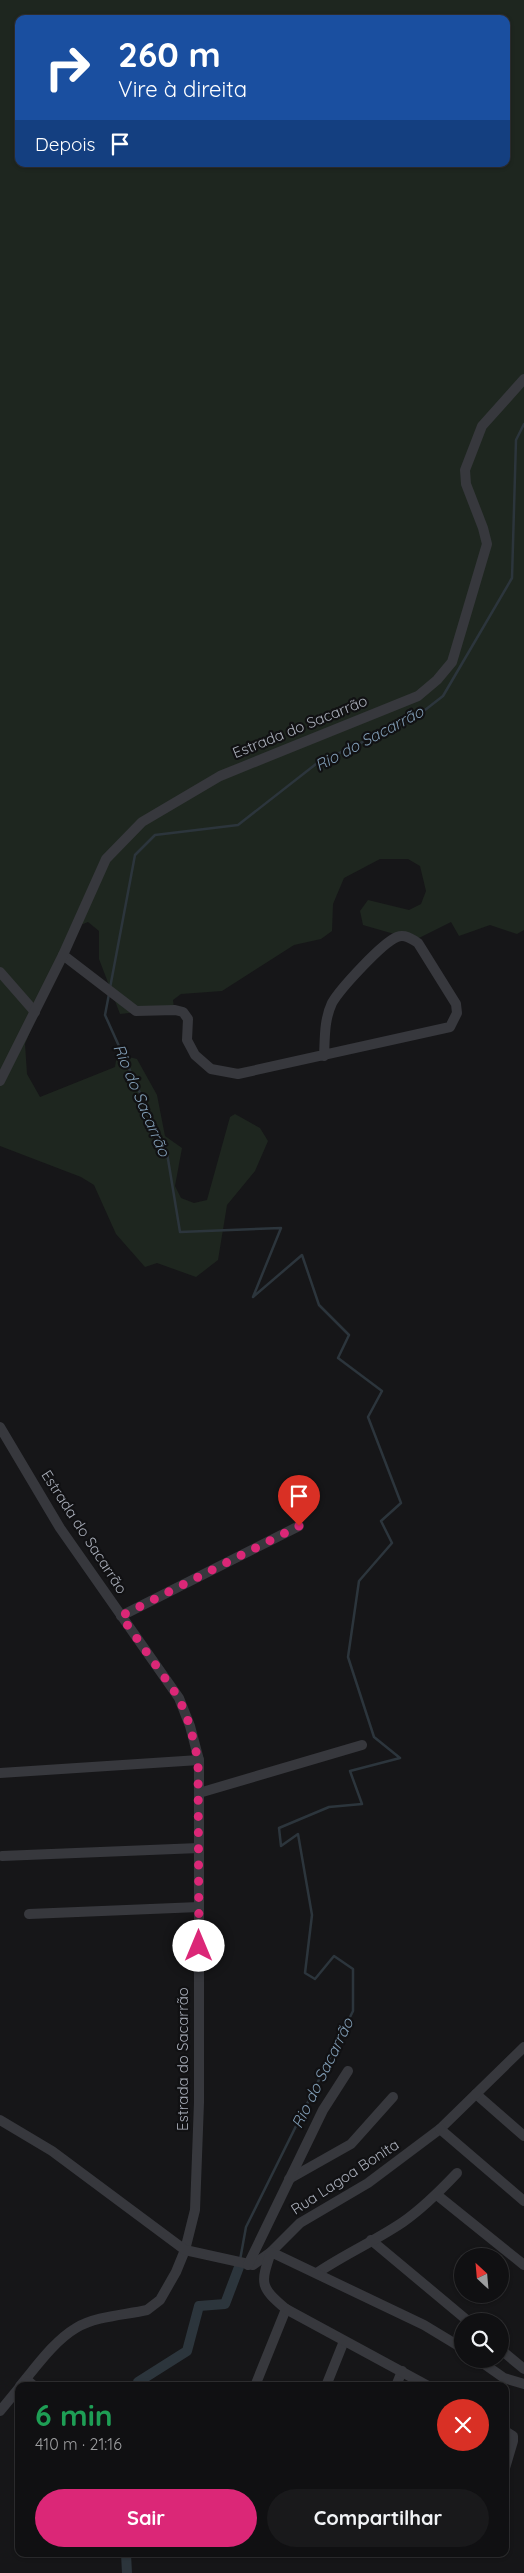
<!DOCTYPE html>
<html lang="pt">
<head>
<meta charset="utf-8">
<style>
	:root { --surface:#101012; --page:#19191b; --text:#f1f3f6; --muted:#9c9d9f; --line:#303032; --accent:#db2777 }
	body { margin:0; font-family:Quicksand,sans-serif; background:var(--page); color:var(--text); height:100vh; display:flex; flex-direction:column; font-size:19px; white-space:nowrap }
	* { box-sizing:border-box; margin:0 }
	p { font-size:16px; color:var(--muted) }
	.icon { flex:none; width:28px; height:28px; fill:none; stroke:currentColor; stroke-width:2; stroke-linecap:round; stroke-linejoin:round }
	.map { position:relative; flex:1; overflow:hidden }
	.details { position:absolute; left:15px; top:2382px; width:494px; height:175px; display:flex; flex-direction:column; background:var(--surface); border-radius:10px; box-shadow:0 1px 4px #0004,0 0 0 1px var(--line) }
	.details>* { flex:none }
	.hud { position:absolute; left:15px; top:15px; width:495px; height:152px; border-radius:10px; box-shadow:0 1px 4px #0004,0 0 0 1px var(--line); background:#1a4fa0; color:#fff; overflow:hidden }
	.needle { width:32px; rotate:334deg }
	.tools { position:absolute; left:454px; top:2248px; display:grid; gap:10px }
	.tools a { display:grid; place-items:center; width:55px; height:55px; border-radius:50%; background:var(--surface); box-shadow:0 1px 4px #0004,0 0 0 1px var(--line); font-size:25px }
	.pin { position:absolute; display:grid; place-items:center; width:42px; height:42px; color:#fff; margin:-51px -21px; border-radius:50% 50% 50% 0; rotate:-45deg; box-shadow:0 0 5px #0007 }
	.pin .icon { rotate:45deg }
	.me { position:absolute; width:55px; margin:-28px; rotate:0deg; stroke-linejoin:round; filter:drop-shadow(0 0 4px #0008) }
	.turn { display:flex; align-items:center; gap:18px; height:105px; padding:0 20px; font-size:22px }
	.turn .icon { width:65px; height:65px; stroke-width:2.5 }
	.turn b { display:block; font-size:35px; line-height:42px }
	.then { display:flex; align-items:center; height:48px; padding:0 20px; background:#0003; gap:10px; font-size:19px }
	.round { display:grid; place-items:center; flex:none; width:52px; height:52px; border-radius:26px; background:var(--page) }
	.overview { display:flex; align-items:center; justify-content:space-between; height:85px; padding:0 20px }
	h1 { font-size:30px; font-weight:700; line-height:38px; color:#1e9e55 }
	.action { display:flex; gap:10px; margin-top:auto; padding:10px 20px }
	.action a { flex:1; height:58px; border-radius:30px; background:var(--accent); color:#fff; font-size:20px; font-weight:700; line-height:58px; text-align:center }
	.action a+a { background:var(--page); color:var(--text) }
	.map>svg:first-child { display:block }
	.green { fill:#1e261f; fill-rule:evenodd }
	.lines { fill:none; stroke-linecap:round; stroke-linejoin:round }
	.stream { stroke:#2c353c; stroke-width:2.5 }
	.canal { stroke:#2c353c; stroke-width:10 }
	.minor { stroke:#37383d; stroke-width:10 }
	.route { stroke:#db2777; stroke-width:9; stroke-dasharray:0 16.2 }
	.labels { text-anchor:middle; stroke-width:4.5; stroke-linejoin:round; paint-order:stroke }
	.street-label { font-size:15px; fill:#a8adb8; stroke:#111113 }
	.water-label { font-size:16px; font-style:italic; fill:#7f9bb3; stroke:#111113 }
</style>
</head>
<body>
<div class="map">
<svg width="524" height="2573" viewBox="0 0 524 2573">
	<rect width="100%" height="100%" fill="#161618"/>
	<path class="green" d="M 0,0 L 524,0 L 524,930 L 517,934 L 490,925 L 459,936 L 451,922 L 415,940 L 363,925 L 360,911 L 368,900 L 409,910 L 421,904 L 426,891 L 420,866 L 408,859 L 380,859 L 344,878 L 333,904 L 332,931 L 321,939 L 294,945 L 222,991 L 181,994 L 173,1000 L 174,1008 L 120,1014 L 99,959 L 99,931 L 88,922 L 73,928 L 25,1044 L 27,1074 L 40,1097 L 115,1067 L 117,1054 L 137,1059 L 157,1095 L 165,1136 L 182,1148 L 175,1186 L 181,1198 L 194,1203 L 207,1200 L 230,1117 L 235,1114 L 260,1128 L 268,1141 L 255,1171 L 227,1205 L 218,1260 L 196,1277 L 157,1263 L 145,1267 L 116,1234 L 94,1185 L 81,1177 L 0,1146 ZM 19,19 L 506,19 L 506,164 L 19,164 Z"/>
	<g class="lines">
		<g class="stream">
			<path d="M 110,988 L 135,855 L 155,835 L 238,825 L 316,764 L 416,717 L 443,696 L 512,578 L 516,440 L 524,424"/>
			<path d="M 109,994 L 105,1015 L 167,1153 L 180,1232 L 281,1228 L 253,1297 L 302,1255 L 319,1305 L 349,1335 L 338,1358 L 382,1391 L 368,1417 L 401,1503 L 381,1521 L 392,1543 L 359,1581 L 348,1657 L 374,1737 L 400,1758 L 350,1771 L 362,1804 L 329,1807 L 279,1828 L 281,1846 L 298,1834 L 312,1915 L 305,1973 L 315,1979 L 334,1956 L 353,1969 L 353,2011 L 246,2227 L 240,2260"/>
		</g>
		<g class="canal">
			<path d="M 139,2386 L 138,2382 L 187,2351 L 199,2306 L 225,2304 L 239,2267"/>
			<path d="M 126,2554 L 127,2573"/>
		</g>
		<g class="minor">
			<path d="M 63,955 L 136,1011 L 175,1010 L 183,1012 L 188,1019 L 187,1040 L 195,1055 L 211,1069 L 238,1074 L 450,1027 L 457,1013 L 456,1004 L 418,943 C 412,939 405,934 397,937 C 382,943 340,989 332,1003 C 324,1020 325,1038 324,1056"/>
			<path d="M 0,972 L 35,1012"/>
			<path d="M 0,1081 L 63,955 L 106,859 L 142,822 L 220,776 L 418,696 L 437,680 L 452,662 L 487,544 L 483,528 L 466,484 L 465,470 L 482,426 L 524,379"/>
			<path d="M 0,1427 L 60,1528 L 179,1698 L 190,1726 L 199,1760 L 199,2102 L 195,2210 L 185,2250 L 176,2272 L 160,2300 L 147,2310 C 125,2315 96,2316 76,2328 C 54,2341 36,2367 20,2386"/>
			<path d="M 121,1616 L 299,1526"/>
			<path d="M 0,1773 L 199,1760"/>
			<path d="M 199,1793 L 362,1745"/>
			<path d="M 2,1856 L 199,1848"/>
			<path d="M 29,1914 L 199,1907"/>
			<path d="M 476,2094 L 524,2136"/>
			<path d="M 0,2120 L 52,2151 L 185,2250 L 253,2265 L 271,2252 L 300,2223 L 368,2183 L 440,2129 L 524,2047"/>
			<path d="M 440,2129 L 524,2201"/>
			<path d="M 289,2179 L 351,2144 L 393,2097"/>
			<path d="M 437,2195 L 524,2265"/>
			<path d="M 371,2240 L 468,2321"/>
			<path d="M 248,2265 L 323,2110 L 348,2071"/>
			<path d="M 317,2273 C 345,2254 375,2241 403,2222 C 423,2208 440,2191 457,2173"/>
			<path d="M 500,2349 L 524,2369"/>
			<path d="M 477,2359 L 504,2378 L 524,2384"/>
			<path d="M 26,2379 L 34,2386"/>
			<path d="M 255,2386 L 286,2309"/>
			<path d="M 326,2386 L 344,2341"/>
			<path d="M 396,2386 L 402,2371"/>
			<path d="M 428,2386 L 286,2309 C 260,2287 260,2284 271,2252 L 424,2325 L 462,2348"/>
			<path d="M 0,2411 L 19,2388"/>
			<path d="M 505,2431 L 513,2436 L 513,2441 L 505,2468"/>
		</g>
	</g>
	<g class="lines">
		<path class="route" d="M 199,1946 L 198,1760 L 190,1726 L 179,1698 L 121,1616 L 299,1526"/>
	</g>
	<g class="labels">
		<g class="street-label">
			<text transform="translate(300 727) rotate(-22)" y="5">Estrada do Sacarrão</text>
			<text transform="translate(84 1532) rotate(57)" y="5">Estrada do Sacarrão</text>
			<text transform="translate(183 2059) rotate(-90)" y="5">Estrada do Sacarrão</text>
			<text transform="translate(345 2177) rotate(-33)" y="5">Rua Lagoa Bonita</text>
		</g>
		<g class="water-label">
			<text transform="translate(369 738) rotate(-28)" y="6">Rio do Sacarrão</text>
			<text transform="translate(142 1100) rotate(67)" y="6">Rio do Sacarrão</text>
			<text transform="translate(322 2073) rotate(-64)" y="6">Rio do Sacarrão</text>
		</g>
	</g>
</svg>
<div class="tools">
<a><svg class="needle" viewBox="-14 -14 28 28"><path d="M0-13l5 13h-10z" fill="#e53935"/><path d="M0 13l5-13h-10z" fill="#9c9d9f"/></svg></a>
<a><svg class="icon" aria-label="search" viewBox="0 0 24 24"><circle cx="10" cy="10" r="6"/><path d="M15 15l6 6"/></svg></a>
</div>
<div class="pin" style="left:299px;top:1526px;background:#d93025"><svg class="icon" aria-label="arrive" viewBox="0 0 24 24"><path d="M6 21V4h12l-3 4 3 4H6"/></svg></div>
<svg class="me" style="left:199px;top:1946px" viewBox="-20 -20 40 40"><circle r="19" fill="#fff"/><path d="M0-13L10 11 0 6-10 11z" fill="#db2777"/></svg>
<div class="hud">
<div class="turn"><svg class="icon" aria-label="right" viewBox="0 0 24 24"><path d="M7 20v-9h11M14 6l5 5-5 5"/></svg><div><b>260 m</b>Vire à direita</div></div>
<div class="then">Depois<svg class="icon" aria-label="arrive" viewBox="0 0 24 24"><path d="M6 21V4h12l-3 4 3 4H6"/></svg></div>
</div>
<section class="details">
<div class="overview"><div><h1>6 min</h1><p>410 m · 21:16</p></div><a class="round" style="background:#d93025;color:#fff"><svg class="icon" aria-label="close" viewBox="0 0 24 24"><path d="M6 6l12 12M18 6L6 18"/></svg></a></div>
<div class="action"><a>Sair</a><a>Compartilhar</a></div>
</section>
</div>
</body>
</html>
